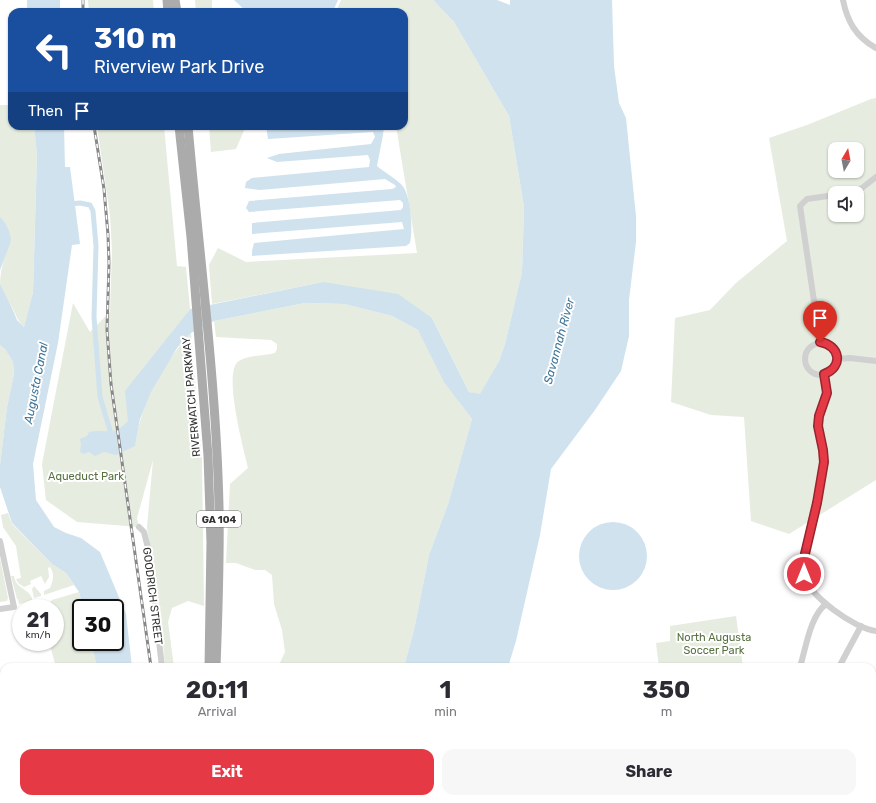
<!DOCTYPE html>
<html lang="en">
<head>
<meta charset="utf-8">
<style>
	:root { --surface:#fff; --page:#f7f7f7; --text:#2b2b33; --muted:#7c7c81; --accent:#e63946 }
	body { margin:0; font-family:Rubik,sans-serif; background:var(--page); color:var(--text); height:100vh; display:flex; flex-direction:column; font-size:15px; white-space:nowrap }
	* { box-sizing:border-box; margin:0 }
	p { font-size:13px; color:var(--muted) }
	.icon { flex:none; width:22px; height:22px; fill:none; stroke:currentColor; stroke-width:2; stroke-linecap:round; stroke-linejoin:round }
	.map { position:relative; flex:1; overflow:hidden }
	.drawer { position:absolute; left:0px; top:663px; width:876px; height:140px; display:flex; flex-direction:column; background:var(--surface); border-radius:12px 12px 0 0; box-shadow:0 1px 3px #0004 }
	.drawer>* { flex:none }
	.banner { position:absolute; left:8px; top:8px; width:400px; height:122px; border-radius:12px; box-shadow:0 1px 3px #0004; background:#1a4fa0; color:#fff; overflow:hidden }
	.needle { width:26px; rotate:10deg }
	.tools { position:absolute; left:828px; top:142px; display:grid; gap:8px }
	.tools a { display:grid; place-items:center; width:36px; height:36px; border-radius:8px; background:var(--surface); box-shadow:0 1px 3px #0004; font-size:20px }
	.speed { position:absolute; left:12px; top:599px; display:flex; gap:8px; font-size:20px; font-weight:700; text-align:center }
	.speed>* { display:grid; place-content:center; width:52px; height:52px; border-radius:50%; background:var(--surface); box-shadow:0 1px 3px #0004; line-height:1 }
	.speed small { font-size:10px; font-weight:400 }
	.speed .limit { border:2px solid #111; border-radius:6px; background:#fff; color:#111 }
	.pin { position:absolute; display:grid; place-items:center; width:34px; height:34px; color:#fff; margin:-41px -17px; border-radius:50% 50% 50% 0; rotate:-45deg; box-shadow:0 0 4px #0007 }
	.pin .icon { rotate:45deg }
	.me { position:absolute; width:44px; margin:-22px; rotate:0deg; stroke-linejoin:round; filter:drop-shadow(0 0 3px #0008) }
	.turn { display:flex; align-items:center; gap:14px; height:84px; padding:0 20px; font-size:18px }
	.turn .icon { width:52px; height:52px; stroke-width:2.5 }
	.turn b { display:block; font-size:28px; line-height:34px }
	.then { display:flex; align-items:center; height:38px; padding:0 20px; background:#0003; gap:8px; font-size:15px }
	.eta { display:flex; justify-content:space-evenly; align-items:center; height:68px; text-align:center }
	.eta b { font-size:24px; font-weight:700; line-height:28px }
	.action { display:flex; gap:8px; margin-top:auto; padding:8px 20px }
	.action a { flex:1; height:46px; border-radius:12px; background:var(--accent); color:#fff; font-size:16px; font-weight:700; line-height:46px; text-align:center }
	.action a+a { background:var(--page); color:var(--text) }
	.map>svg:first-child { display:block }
	.green { fill:#e6ecdf; fill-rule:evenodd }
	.water { fill:#cfe2ee }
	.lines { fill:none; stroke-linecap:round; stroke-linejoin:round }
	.canal { stroke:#cfe2ee; stroke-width:5 }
	.street { stroke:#d0d0d0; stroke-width:6 }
	.primary { stroke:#ababab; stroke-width:9 }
	.rail-casing { stroke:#888; stroke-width:3 }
	.rail { stroke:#fff; stroke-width:1.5; stroke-dasharray:4.5; stroke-linecap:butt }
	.route-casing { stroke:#96252e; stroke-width:10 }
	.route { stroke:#e63946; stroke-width:7 }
	.labels { text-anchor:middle; stroke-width:4; stroke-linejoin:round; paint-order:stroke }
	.shield { fill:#fff; stroke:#707070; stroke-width:1 }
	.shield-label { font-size:10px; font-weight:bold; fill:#333 }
	.street-label { font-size:11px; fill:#333; stroke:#fff }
	.park-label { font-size:11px; fill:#56703f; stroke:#fff }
	.water-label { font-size:12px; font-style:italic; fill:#3f7597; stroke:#fff }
</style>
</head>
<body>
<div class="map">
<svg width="876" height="803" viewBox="0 0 876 803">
	<rect width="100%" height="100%" fill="#fff"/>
	<g class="green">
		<path d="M 88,0 L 153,0 L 154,12 L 89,12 Z"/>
		<path d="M 195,0 L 212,0 L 212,12 L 196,12 Z"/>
		<path d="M 341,0 L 433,0 L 454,22 L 509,116 L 524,207 L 522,272 L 505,344 L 499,361 L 480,395 L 469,392 L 432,318 L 323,282 L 212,304 L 209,265 L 218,248 L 246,262 L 417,253 L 396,126 L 404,126 L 404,12 L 336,12 Z"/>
		<path d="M 876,98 L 876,480 L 789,534 L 751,521 L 744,417 L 711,415 L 671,402 L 675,318 L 710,310 L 736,283 L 787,241 L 769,138 L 807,125 L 871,99 ZM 835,149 L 857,149 L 857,171 L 835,171 ZM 835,193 L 857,193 L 857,215 L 835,215 Z"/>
		<path d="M 0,105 L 12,105 L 12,126 L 34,126 L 37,154 L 33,292 L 24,327 C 17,320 16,315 12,307 C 8,300 2,292 0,285 C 0,270 5,253 11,240 L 0,217 Z"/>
		<path d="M 97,126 L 164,126 L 177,266 L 186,267 L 190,309 L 126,391 L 129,421 L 135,445 C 137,436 138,427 141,418 C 150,386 169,357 191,333 L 202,460 L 204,606 L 188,601 L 172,608 L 168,622 L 174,667 L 165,667 L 161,618 L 147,527 L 153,460 L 137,518 L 139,527 L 77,522 L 46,500 L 42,464 L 73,303 L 90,332 L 110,312 L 112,251 L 110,215 Z"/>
		<path d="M 209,126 L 246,126 L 236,149 L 211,152 Z"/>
		<path d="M 305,303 L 344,304 L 392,316 L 418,330 L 460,403 L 472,419 L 448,504 L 429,555 L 414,630 L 404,667 L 278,667 L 285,652 L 282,630 L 274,604 L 272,575 L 265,570 L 255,570 L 236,563 L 226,563 L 230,484 L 248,468 C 244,450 222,371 239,361 C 247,355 265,356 275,353 L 277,349 L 277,344 L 271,340 L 216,337 L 214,321 Z"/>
		<path d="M 0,345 L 5,349 L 13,362 L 14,374 L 7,407 L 0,465 Z"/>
		<path d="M 8,513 L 12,524 L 52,564 L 66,573 L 74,585 L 44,595 L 44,591 L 50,588 C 53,581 55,574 50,567 L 48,568 L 49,577 L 45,584 L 41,576 L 30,581 L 31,584 L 24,587 L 18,583 L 16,579 L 21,578 L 16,546 L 3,527 L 1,515 Z"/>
		<path d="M 0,558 L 8,598 L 7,601 L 0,602 Z"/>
		<path d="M 11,576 L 14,576 C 16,589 27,587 32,598 L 32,601 L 19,604 L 18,599 L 17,599 Z"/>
		<path d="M 34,586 L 41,594 L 41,596 L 34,598 L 32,589 Z"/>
		<path d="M 79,592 L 83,608 L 81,608 L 81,642 L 91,642 L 97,667 L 56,667 L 49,642 L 55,642 L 55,608 L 45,608 L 52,600 Z"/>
		<path d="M 736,616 L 743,667 L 659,667 L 656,643 L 670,641 L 670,626 Z"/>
		<path d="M 4,677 L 4,799 L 83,799 L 84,803 L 0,803 L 0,678 Z"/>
		<path d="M 98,799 L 116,799 L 117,803 L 99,803 Z"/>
		<path d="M 229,799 L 385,799 L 385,803 L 227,803 Z"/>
		<path d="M 610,799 L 764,799 L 763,803 L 611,803 Z"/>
	</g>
	<g class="water">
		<rect x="27" y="0" width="33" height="12"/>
		<path d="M 234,0 L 338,0 L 334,9 L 326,12 L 247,12 Z"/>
		<path d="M 433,0 L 497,0 L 510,5 L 510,0 L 612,0 L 614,66 L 619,103 L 626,118 L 636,216 L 636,242 L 629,300 L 629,336 L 621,371 L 595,410 L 551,469 L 540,535 L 516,641 L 508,667 L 404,667 L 414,630 L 429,555 L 448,504 L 472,419 L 444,382 L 418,330 L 392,316 L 344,304 L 305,303 L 214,321 L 191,333 L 177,348 L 151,392 L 140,419 L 135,446 L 116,455 L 104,452 L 95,456 L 89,452 L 84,454 L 80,452 L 81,444 L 80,439 L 87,436 L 89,432 C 108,428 112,438 128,421 L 125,391 L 190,309 L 323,282 L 398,294 L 432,318 L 469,392 L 480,394 L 499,361 L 505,344 L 522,272 L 524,207 L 509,116 L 454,22 Z"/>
		<path d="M 34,126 L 64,126 L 65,167 L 70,167 L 80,244 L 72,245 L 58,343 L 33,464 L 36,500 L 54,527 L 66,533 L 81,538 L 100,552 L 126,614 L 132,667 L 97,667 L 91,642 L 115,642 L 115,608 L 83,608 L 79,592 L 66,573 L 52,564 L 12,523 L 0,487 L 0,465 L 7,407 L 14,374 L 13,362 L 5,349 L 0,345 L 0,284 L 12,308 L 17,320 L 24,327 L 33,292 L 37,155 Z"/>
		<path d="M 266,126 L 384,126 L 383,135 L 377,166 C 384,172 400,181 404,188 C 411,200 413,229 410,243 L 406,246 L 252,256 L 252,251 L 254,243 L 404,229 L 402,222 L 252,234 L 252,223 L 401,210 L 403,207 L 403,203 L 400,200 L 249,212 L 246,208 L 249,201 L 392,189 L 396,187 L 395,185 L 385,179 L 260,190 L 245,188 L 246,182 L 252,178 L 369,167 L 370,160 L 368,155 L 277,162 L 267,158 L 279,154 L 371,144 L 375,137 L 373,132 L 268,139 Z"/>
		<path d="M 0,217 C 5,221 11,233 11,240 C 10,246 2,263 0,271 Z"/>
		<circle cx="613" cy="556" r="34"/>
		<path d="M 116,799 L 144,799 L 144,803 L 117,803 Z"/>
		<rect x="385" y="799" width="111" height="4"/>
	</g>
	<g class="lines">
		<path class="canal" d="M 69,204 L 80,203 L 90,205 L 93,211 L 96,246 L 94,317 L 100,397 L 112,437"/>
		<g class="street">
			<path d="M 843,0 C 847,21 856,37 876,48"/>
			<path d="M 852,193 L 862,188 L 876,177"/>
			<path d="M 820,342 L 800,206 L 807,199 L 835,195"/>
			<circle cx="821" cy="359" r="16"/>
			<path d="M 837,359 L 850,358 L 876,361"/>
			<path d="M 824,374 C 826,382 828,390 826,399 C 823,407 818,415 818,425 C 818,435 823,444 824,454 C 825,470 820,488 817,503 C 813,525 799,553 804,575 C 809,596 855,629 876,631"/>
			<path d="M 139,527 L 144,532 L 148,548 L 162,667"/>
			<path d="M 0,541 L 14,607 L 0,609"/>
			<path d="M 800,667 C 806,648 810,616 826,604"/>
			<path d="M 839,667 L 861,626"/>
			<path d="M 872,765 L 876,757"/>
			<path d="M 170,799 L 170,803"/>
			<path d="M 862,799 L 868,803"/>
			<path d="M 547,803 L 548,799"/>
		</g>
		<g class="primary">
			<path d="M 167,0 L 168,12"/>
			<path d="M 175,0 L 177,12"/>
			<path d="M 179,126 L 191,237 L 208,456 L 211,542 L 209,667"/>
			<path d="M 188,126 C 199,253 216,379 219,506 C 220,560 218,614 216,667"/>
			<path d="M 206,803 L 206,799"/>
			<path d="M 213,803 L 213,799"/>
		</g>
		<defs>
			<g id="rail">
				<path d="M 83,0 L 83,12"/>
				<path d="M 94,126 L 104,189 L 108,235 L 109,263 L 107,330 L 111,384 L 151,667"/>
				<path d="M 159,799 L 160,803"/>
			</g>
		</defs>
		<use href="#rail" class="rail-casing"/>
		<use href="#rail" class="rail"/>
	</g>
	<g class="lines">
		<defs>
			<path id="route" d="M 804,574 L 804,558 L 817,503 L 824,462 L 823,450 L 818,426 L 819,416 L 827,393 L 824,374 C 844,367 840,345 820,342"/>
		</defs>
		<use href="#route" class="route-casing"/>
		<use href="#route" class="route"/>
	</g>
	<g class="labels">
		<rect class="shield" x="197" y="511" width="44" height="16" rx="3"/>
		<g class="shield-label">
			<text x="219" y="523">GA 104</text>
		</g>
		<g class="street-label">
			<text transform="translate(191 397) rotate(-95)" y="4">RIVERWATCH PARKWAY</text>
			<text transform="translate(153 596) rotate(83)" y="4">GOODRICH STREET</text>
		</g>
		<g class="park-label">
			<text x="86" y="480">Aqueduct Park</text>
			<text x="714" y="641">North Augusta<tspan x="714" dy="13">Soccer Park</tspan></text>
		</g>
		<g class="water-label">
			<text transform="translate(559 341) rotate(-75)" y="4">Savannah River</text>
			<text transform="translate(36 383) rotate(-79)" y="4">Augusta Canal</text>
		</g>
	</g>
</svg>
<div class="tools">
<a><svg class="needle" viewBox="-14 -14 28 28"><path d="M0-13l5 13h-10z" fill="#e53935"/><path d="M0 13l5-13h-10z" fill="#7c7c81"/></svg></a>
<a><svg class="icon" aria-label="sound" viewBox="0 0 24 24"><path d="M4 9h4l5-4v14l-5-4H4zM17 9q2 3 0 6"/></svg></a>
</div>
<div class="speed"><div>21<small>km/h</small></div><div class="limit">30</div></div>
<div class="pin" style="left:820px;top:342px;background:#d93025"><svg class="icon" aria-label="arrive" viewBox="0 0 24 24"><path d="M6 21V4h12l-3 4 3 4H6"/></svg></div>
<svg class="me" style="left:804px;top:574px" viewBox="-20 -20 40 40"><circle r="17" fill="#e63946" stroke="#fff" stroke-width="3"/><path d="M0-11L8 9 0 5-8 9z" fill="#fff"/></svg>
<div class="banner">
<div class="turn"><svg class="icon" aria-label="left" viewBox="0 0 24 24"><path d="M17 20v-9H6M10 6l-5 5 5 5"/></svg><div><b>310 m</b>Riverview Park Drive</div></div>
<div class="then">Then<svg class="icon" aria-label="arrive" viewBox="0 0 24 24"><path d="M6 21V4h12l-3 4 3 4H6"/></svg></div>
</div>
<section class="drawer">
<div class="eta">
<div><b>20:11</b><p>Arrival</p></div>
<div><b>1</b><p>min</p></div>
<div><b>350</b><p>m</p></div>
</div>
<div class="action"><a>Exit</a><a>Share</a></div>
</section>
</div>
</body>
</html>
